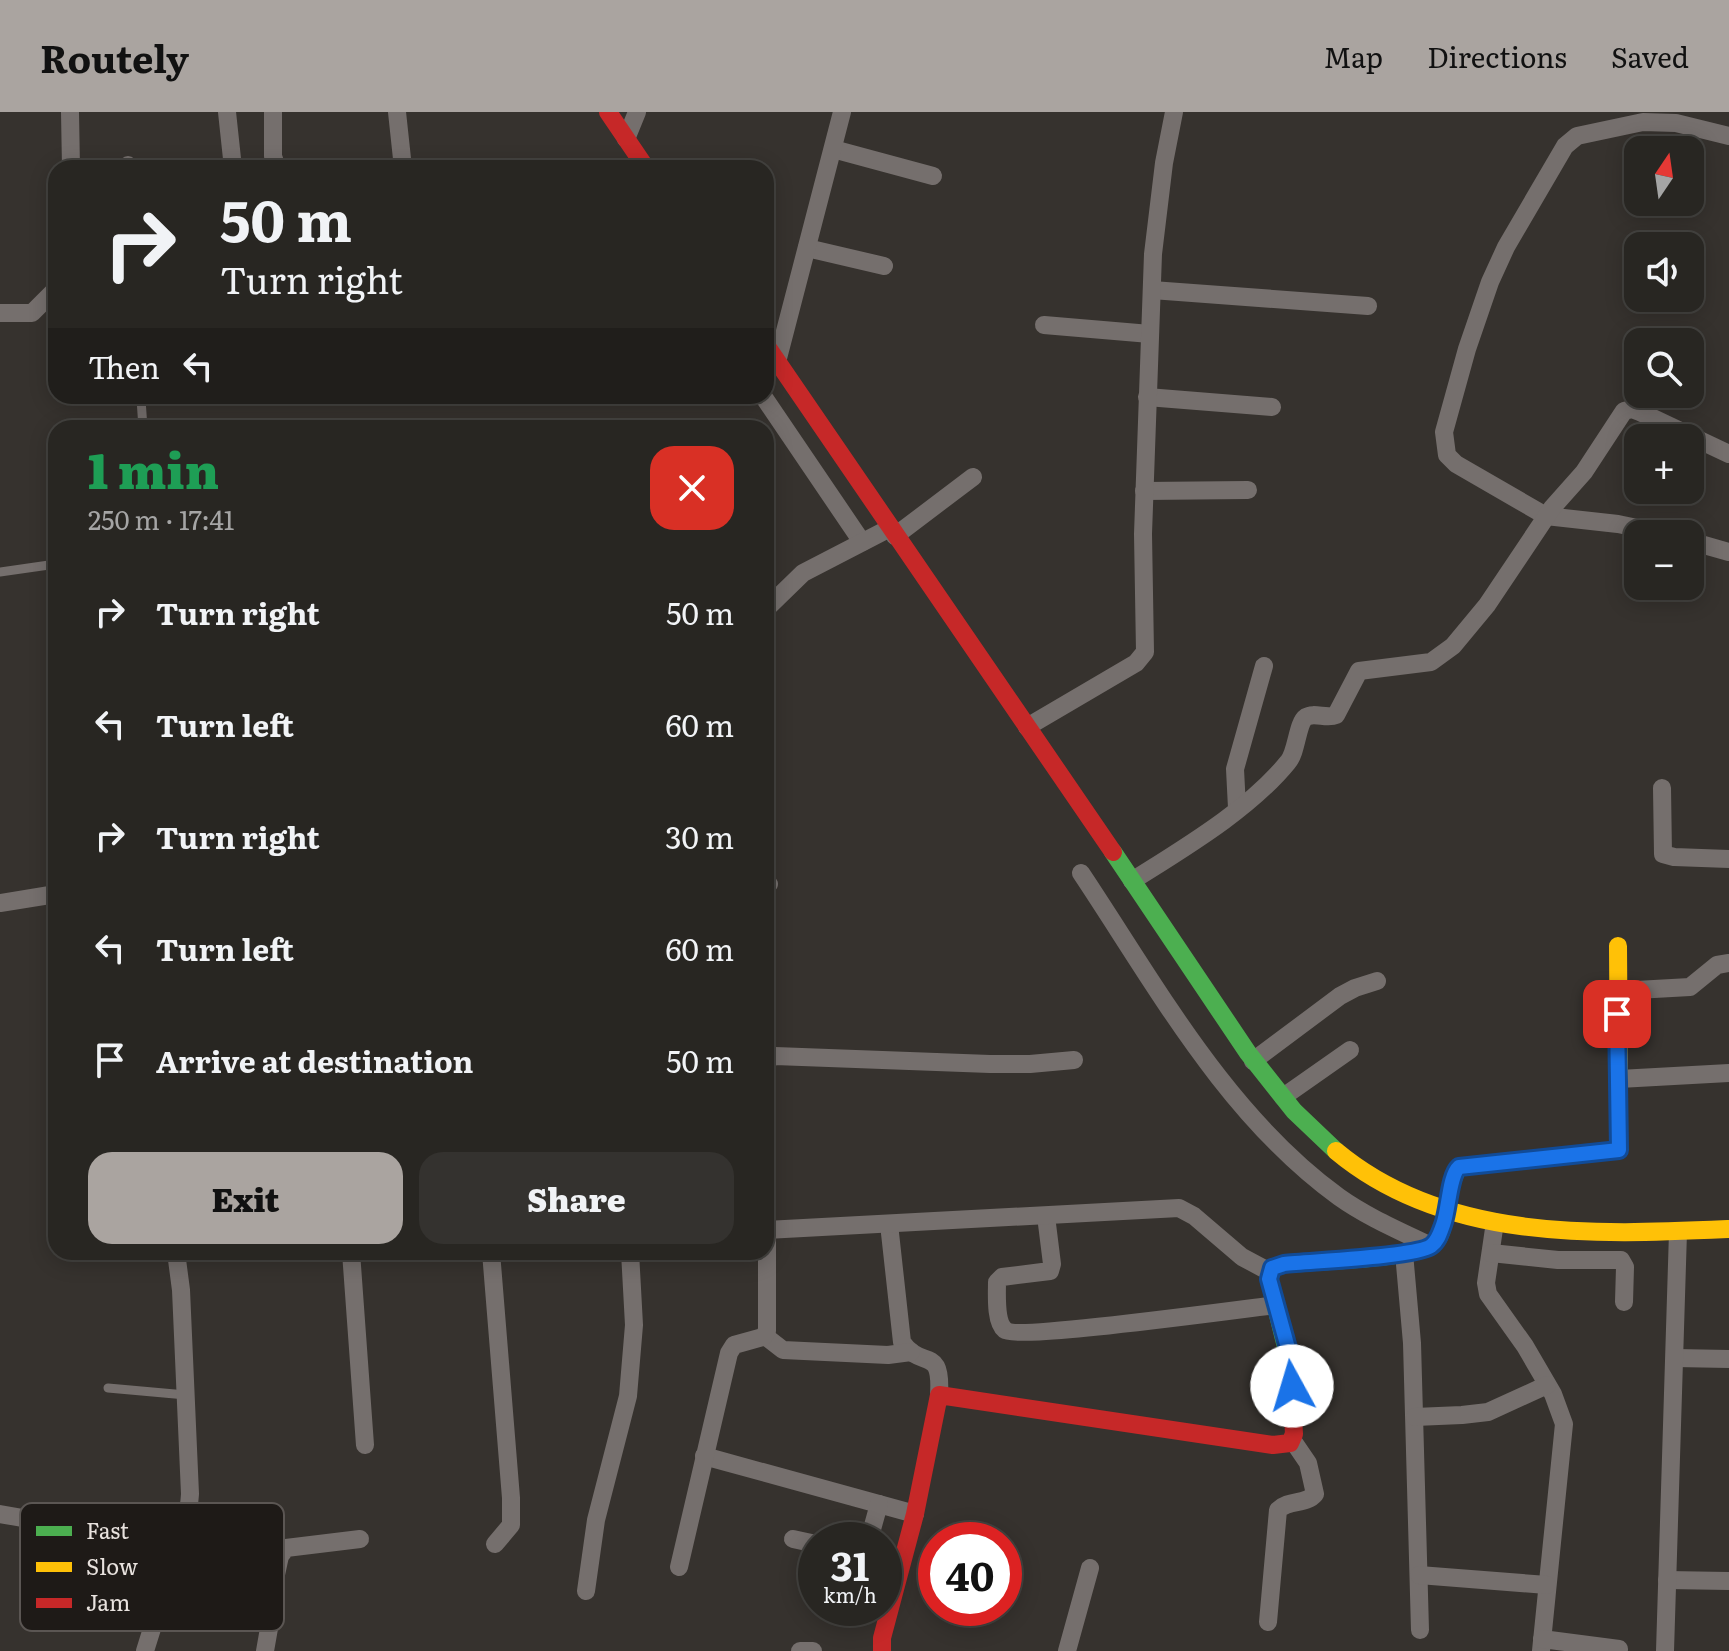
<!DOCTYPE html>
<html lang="en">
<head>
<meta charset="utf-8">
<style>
	:root { --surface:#282622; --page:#34322f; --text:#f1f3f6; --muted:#a5a5a5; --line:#444340; --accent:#aaa4a0 }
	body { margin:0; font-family:Literata,serif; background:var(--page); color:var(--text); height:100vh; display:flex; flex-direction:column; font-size:30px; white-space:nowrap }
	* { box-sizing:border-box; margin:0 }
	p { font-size:26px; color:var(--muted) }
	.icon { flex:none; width:44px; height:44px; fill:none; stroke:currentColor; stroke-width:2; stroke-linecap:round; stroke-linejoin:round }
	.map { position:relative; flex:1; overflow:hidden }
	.sheet { position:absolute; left:48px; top:308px; width:726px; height:840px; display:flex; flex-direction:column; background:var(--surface); border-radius:24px; box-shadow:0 4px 20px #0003,0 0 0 2px var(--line) }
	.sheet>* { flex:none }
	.banner { position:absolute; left:48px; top:48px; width:726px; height:244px; border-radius:24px; box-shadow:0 4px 20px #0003,0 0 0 2px var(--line); background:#282622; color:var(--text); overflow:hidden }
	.needle { width:52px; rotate:13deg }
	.controls { position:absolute; left:1624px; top:24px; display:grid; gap:16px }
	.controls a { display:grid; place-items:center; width:80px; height:80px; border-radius:16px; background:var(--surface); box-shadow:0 4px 20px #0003,0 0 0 2px var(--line); font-size:40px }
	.speed { position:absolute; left:798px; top:1410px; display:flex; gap:16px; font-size:40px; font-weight:700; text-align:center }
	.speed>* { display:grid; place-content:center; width:104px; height:104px; border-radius:50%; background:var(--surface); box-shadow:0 4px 20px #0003,0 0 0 2px var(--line); line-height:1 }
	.speed small { font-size:20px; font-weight:400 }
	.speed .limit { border:12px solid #d22; background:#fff; color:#111 }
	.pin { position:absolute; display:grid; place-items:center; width:68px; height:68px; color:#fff; margin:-34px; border-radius:16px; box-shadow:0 4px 12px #0006 }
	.me { position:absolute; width:88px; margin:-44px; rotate:354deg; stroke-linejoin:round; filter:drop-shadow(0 0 6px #0008) }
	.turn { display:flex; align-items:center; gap:28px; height:168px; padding:0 40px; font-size:36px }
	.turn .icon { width:104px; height:104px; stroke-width:2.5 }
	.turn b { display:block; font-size:56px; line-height:68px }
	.then { display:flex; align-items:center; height:76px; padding:0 40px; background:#0003; gap:16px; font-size:30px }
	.round { display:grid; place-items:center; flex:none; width:84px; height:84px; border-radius:24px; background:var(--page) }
	.headline { display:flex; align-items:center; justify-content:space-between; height:136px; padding:0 40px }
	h1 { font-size:48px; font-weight:800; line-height:60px; color:#1e9e55 }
	.action { display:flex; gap:16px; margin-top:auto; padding:16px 40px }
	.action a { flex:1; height:92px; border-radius:24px; background:var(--accent); color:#111; font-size:32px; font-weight:800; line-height:92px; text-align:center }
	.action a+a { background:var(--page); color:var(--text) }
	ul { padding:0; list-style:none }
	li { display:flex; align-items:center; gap:24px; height:112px; padding:0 40px }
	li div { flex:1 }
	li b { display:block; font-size:30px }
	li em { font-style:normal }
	header { display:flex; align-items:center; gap:48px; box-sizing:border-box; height:112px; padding:0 40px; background:var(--accent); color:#111 }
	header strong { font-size:38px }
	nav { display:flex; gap:44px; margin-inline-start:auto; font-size:28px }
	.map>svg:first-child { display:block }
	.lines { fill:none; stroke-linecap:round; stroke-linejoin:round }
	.lane { stroke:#756f6d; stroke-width:9 }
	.street { stroke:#756f6d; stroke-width:18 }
	.fast { stroke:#4caf50; stroke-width:18 }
	.slow { stroke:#ffc107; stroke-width:18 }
	.jam { stroke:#c62828; stroke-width:18 }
	.route-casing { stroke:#114b97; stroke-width:20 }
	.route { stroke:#1a73e8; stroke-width:14 }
	.key { fill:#1e1a17; stroke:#5b5653; stroke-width:2 }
	.key-label { font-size:22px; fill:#e8e2de }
</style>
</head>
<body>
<header>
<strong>Routely</strong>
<nav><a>Map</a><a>Directions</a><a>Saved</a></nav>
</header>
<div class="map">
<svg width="1729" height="1539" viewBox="0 0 1729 1539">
	<rect width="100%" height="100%" fill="#36322e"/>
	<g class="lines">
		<g class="lane">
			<path d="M 141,287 L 143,316"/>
			<path d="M 0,460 L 56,452"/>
			<path d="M 108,1276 L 186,1283"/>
		</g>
		<g class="street">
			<path d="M 70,0 L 71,56"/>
			<path d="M 227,0 L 233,56"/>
			<path d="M 273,0 L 273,44 L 277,56"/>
			<path d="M 397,0 L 403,56"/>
			<path d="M 626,27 L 637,0"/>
			<path d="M 833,37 L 933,64"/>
			<path d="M 128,56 L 128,53"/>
			<path d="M 807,136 L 884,154"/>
			<path d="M 1152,178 L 1368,194"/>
			<path d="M 0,201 L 32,201 L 56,177"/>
			<path d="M 1044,213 L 1150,222"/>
			<path d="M 777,250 L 842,0"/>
			<path d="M 763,284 L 862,430"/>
			<path d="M 1147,285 L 1272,295"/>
			<path d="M 1144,379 L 1248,378"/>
			<path d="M 1666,422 L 1618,412 L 1546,404 L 1456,352 L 1447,343 L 1444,320 L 1467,237 L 1490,170 L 1506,135 L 1565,34 L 1577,24 L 1643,10 L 1676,11 L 1729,24"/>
			<path d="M 895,424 L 973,365"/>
			<path d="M 1690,429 L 1729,440"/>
			<path d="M 766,497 L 803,461 L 890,416"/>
			<path d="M 1027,615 L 1136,551 L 1145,540 L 1143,422 L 1153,142 L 1164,51 L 1174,0"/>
			<path d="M 1662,676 L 1663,742 L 1674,745 L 1729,747"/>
			<path d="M 1237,696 L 1235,657 L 1264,554"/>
			<path d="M 1081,761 C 1157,875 1226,1003 1339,1085 C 1367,1105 1400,1119 1431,1134"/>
			<path d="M 1132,769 C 1184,736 1249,698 1288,650 C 1297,640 1297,611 1306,605 C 1314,600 1327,607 1336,603 L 1359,559 L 1431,550 L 1453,534 L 1487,493 L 1552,396 L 1584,360 L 1624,299 L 1632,297 L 1640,300 L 1729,342"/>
			<path d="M 766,773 L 769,772"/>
			<path d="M 0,791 L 56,782"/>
			<path d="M 1618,879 L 1690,875 L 1717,853 L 1729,851"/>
			<path d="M 766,949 L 775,944 L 990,952 L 1030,952 L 1074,948"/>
			<path d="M 1253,949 L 1340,884 L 1355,876 L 1377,869"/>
			<path d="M 1619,967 L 1729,961"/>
			<path d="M 1283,985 L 1350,938"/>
			<path d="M 1046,1104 L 1052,1152 L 1050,1159 L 1002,1165 L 997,1170 C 997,1182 995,1210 1005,1218 C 1018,1228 1243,1197 1276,1193"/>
			<path d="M 1495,1110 L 1486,1171 L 1488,1182 L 1525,1234 L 1553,1282 L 1564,1312 L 1541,1539"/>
			<path d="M 889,1112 L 902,1230 C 922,1259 942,1232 939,1283"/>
			<path d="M 766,1118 L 1179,1096 L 1194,1104 L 1242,1145 L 1270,1160"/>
			<path d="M 351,1140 L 365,1333"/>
			<path d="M 491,1140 L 511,1386 L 511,1413 L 495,1432"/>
			<path d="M 1404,1141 L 1412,1231 L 1420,1518"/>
			<path d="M 1491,1141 L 1558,1148 L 1621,1148 L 1625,1155 L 1624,1190"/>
			<path d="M 765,1224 L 783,1238 L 888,1243 L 911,1240"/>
			<path d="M 1675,1246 L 1729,1247"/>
			<path d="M 1415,1305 L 1462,1303 L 1488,1300 L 1547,1273"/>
			<path d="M 704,1344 L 915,1402"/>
			<path d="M 0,1402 L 148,1428 C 182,1428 188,1413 190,1382 L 181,1178 L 176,1140"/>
			<path d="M 793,1427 L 816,1432"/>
			<path d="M 869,1428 L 879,1392"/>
			<path d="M 176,1438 L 190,1447 L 219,1481 L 268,1499 L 271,1505 L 265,1539"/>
			<path d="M 679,1455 L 729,1241 L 734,1233 L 763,1225 L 767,1219 L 767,1118"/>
			<path d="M 1419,1463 L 1547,1473"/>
			<path d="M 1667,1468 L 1729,1469"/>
			<path d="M 586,1479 L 596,1408 L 628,1284 L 634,1213 L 630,1140"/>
			<path d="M 268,1499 L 280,1444 L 286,1436 L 360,1427"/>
			<path d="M 1268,1510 L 1278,1398 C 1289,1387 1306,1393 1315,1382 L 1308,1351 L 1293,1329"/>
			<path d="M 1542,1527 L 1619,1537"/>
			<path d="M 145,1539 L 174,1446 L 175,1427"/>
			<path d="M 800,1539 L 813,1539"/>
			<path d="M 1067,1539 L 1090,1456"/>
			<path d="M 1665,1539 L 1678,1120"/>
		</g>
		<g class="fast">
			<path d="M 1113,740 L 1248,941 L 1294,999 L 1336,1039"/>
			<path d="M 1293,1304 L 1290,1251 L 1269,1167 L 1272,1156 L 1284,1152 C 1315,1149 1408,1147 1431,1134 C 1433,1133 1438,1127 1439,1125 C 1450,1103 1447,1072 1459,1055 L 1619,1038 L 1619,975"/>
		</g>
		<g class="slow">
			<path d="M 1618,834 L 1619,975"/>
			<path d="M 1336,1039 C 1445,1130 1595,1123 1729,1117"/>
		</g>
		<g class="jam">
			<path d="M 608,0 L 646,56"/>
			<path d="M 766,233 L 1113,740"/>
			<path d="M 882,1539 L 882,1526 L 915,1402 L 939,1283 L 1273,1333 L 1290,1331 L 1294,1322 L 1293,1304"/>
		</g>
	</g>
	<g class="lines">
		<defs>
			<path id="route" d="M 1292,1274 L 1288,1236 L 1269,1167 L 1272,1156 L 1284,1152 C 1311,1149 1415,1145 1431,1134 C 1438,1129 1440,1121 1443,1113 C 1449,1097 1449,1064 1459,1055 L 1619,1038 L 1617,902"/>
		</defs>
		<use href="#route" class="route-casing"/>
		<use href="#route" class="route"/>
	</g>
	<rect x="20" y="1391" width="264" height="128" rx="12" class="key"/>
	<rect x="36" y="1414" width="36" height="10" fill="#4caf50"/>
	<rect x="36" y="1450" width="36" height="10" fill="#ffc107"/>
	<rect x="36" y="1486" width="36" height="10" fill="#c62828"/>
	<g class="key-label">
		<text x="86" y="1427">Fast</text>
		<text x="86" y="1463">Slow</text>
		<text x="86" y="1499">Jam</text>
	</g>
</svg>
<div class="controls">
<a><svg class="needle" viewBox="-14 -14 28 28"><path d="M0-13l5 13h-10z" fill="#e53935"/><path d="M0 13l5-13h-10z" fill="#a5a5a5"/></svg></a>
<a><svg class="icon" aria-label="sound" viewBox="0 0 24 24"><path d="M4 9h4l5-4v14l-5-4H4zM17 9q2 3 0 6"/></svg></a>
<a><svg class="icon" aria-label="search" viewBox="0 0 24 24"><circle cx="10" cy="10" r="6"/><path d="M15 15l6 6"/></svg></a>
<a>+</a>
<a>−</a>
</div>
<div class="speed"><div>31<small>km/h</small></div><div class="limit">40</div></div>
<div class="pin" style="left:1617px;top:902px;background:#d93025"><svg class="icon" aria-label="arrive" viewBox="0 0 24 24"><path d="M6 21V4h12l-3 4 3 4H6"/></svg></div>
<svg class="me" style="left:1292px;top:1274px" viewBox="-20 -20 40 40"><circle r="19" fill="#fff"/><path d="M0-13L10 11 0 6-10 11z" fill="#1a73e8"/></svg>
<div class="banner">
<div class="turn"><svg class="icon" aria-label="right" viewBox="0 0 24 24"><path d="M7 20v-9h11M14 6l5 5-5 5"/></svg><div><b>50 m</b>Turn right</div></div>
<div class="then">Then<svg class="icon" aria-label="left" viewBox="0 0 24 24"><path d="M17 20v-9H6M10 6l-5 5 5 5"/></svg></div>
</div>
<section class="sheet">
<div class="headline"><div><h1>1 min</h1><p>250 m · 17:41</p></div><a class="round" style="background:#d93025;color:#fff"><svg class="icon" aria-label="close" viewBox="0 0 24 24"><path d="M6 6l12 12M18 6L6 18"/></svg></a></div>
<ul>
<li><svg class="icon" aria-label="right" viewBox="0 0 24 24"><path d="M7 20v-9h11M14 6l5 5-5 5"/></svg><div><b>Turn right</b></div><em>50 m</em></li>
<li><svg class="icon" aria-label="left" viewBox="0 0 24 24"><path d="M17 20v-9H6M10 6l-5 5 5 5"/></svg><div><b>Turn left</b></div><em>60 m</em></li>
<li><svg class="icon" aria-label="right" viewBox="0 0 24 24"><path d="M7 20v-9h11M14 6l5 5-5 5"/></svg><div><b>Turn right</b></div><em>30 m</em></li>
<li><svg class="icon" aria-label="left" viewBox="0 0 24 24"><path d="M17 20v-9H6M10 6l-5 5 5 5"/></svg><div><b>Turn left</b></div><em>60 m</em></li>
<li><svg class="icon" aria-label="arrive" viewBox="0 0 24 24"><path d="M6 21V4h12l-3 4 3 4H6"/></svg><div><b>Arrive at destination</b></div><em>50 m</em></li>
</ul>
<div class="action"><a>Exit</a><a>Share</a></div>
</section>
</div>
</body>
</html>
